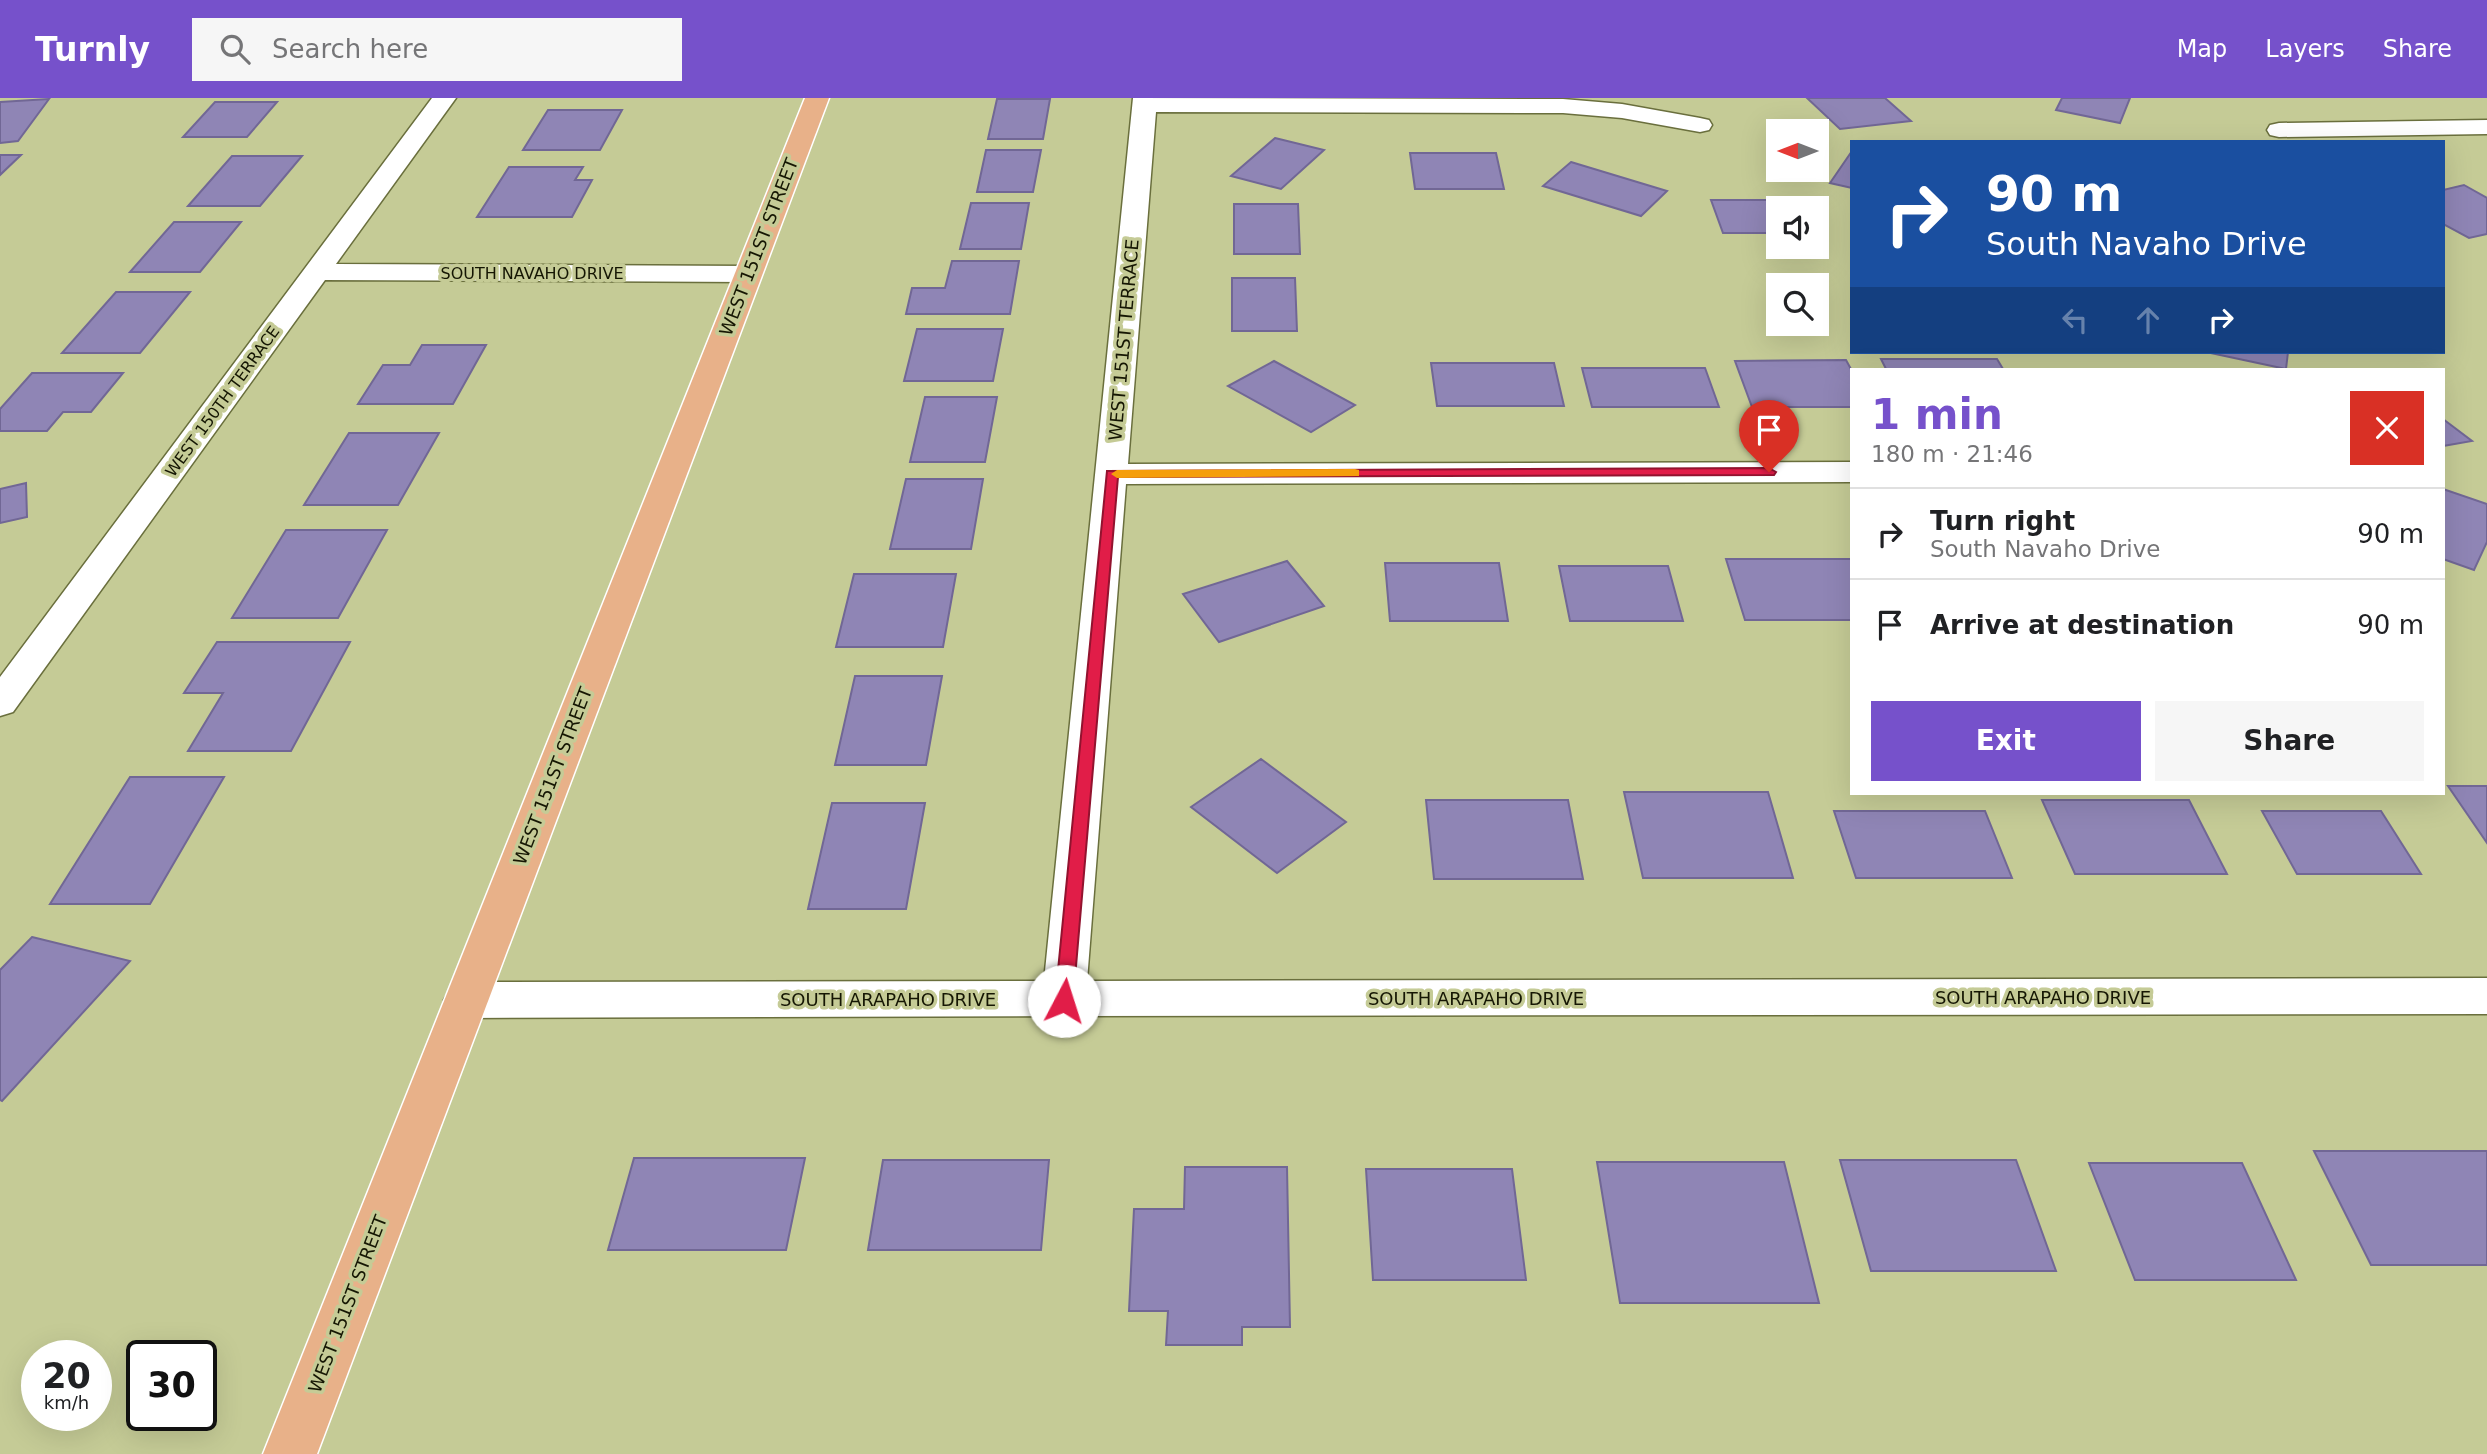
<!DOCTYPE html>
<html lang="en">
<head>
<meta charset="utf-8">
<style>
	:root { --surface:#fff; --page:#f6f6f6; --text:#202124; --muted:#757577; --line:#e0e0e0; --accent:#7651cb }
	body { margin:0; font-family:"DejaVu Sans",sans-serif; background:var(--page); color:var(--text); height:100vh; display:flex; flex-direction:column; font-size:26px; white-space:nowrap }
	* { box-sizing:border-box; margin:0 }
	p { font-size:23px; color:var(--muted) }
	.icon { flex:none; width:38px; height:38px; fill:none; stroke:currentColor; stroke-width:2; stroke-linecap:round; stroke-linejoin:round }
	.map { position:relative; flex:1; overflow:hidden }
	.drawer { position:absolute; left:1850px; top:270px; width:595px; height:427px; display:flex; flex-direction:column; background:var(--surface); border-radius:0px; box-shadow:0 7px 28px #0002 }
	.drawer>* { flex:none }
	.guide { position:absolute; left:1850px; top:42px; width:595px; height:214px; border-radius:0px; box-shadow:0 7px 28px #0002; background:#1a4fa0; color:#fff; overflow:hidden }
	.needle { width:46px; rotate:270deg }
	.fabs { position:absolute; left:1766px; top:21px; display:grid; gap:14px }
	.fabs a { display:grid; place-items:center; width:63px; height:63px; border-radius:0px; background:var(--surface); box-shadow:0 7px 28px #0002; font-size:35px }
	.speed { position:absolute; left:21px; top:1242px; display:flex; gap:14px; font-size:35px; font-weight:700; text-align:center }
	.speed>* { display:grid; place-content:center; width:91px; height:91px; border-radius:50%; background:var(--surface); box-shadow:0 7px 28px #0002; line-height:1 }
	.speed small { font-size:18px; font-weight:400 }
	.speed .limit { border:4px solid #111; border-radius:10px; background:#fff; color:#111 }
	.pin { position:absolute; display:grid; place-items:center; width:60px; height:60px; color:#fff; margin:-72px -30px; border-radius:50% 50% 50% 0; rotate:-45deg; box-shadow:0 0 7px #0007 }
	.pin .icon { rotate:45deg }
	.me { position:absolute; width:77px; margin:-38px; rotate:5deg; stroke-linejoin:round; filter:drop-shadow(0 0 5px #0008) }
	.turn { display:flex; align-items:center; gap:24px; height:147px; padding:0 21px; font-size:32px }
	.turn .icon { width:91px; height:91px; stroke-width:2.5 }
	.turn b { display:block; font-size:49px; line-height:60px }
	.lanes { display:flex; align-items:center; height:66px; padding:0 21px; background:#0003; justify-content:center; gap:35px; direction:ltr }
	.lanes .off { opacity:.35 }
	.round { display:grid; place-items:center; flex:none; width:74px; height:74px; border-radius:0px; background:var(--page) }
	.overview { display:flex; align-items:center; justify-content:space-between; height:119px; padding:0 21px }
	h1 { font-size:42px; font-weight:600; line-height:52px; color:var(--accent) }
	.cta { display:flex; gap:14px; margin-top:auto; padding:14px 21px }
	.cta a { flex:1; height:80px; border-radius:0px; background:var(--accent); color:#fff; font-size:28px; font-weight:600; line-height:80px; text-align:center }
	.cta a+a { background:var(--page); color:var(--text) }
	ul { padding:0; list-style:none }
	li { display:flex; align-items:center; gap:21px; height:91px; padding:0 21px; border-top:2px solid var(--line) }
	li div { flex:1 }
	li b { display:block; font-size:26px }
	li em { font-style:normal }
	header { display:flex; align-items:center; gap:42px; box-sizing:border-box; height:98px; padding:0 35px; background:var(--accent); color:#fff }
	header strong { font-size:33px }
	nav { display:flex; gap:38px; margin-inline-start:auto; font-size:24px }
	.search { width:490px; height:63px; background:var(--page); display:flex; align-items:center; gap:18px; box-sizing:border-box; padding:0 24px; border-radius:0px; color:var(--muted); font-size:26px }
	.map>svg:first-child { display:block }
	.building { fill:#8f85b5; stroke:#716795; stroke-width:2 }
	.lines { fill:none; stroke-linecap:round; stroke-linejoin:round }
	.street-casing { stroke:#6a6f3d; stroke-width:3 }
	.primary-casing { stroke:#fff; stroke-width:3 }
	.street { fill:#fff; fill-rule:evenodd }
	.primary { fill:#e8b189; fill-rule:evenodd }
	.route { fill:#e11d48; stroke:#92132f; stroke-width:2 }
	.slow { fill:#f59e0b }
	.labels { text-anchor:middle; stroke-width:7; stroke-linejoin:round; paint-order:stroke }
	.far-street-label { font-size:16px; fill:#151603; stroke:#c5cb96 }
	.street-label { font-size:18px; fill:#151603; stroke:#c5cb96 }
</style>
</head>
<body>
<header>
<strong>Turnly</strong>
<div class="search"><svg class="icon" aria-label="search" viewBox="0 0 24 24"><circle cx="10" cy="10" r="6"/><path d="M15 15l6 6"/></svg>Search here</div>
<nav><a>Map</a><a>Layers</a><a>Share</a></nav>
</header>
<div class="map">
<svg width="2487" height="1356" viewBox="0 0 2487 1356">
	<rect width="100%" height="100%" fill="#c5cb96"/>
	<g class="building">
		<path d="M 1807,0 L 1885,0 L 1911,23 L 1840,31 Z"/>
		<path d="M 2062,0 L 2130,0 L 2120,25 L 2056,12 Z"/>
		<path d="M 49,1 L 18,43 L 0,45 L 0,4 Z"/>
		<path d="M 997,1 L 1050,1 L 1043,41 L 988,41 Z"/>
		<path d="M 215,4 L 277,4 L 247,39 L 183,39 Z"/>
		<path d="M 548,12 L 622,12 L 600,52 L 523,52 Z"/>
		<path d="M 1275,40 L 1324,52 L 1281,91 L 1231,78 Z"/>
		<path d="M 986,52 L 1041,52 L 1033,94 L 977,94 Z"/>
		<path d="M 1852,53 L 1852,90 L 1830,85 Z"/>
		<path d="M 1410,55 L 1496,55 L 1504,91 L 1415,91 Z"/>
		<path d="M 0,57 L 21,57 L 0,77 Z"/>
		<path d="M 232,58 L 302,58 L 260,108 L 188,108 Z"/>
		<path d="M 1571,64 L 1667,93 L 1641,118 L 1543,88 Z"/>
		<path d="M 509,69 L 583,69 L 575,82 L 592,82 L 572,119 L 477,119 Z"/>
		<path d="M 2464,87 L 2487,100 L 2487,136 L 2469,140 L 2443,126 L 2443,92 Z"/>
		<path d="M 1711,102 L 1805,102 L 1809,110 L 1778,110 L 1778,135 L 1723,135 Z"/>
		<path d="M 971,105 L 1029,105 L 1021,151 L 960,151 Z"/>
		<path d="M 1234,106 L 1298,106 L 1300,156 L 1234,156 Z"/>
		<path d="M 174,124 L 241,124 L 200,174 L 130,174 Z"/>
		<path d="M 952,163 L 1019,163 L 1010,216 L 906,216 L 912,190 L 945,190 Z"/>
		<path d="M 1232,180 L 1295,180 L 1297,233 L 1232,233 Z"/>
		<path d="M 116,194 L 190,194 L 140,255 L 62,255 Z"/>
		<path d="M 917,231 L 1003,231 L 993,283 L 904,283 Z"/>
		<path d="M 422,247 L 486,247 L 453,306 L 358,306 L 383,267 L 410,267 Z"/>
		<path d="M 2206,254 L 2288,254 L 2286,271 Z"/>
		<path d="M 1881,261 L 1997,261 L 2003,271 L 1886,271 Z"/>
		<path d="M 1846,262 L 1852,273 L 1852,309 L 1752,309 L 1735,263 Z"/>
		<path d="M 1274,263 L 1355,307 L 1311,334 L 1228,288 Z"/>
		<path d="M 1431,265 L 1554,265 L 1564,308 L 1437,308 Z"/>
		<path d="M 1582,270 L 1705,270 L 1719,309 L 1592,309 Z"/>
		<path d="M 32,275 L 123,275 L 91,314 L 63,314 L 47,333 L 0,333 L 0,311 Z"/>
		<path d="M 925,299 L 997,299 L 985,364 L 910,364 Z"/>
		<path d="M 2443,321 L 2472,343 L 2443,348 Z"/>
		<path d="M 349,335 L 439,335 L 398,407 L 304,407 Z"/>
		<path d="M 906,381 L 983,381 L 971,451 L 890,451 Z"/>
		<path d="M 26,385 L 27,419 L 0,425 L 0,391 Z"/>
		<path d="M 2443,391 L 2487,406 L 2487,444 L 2474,472 L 2443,461 Z"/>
		<path d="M 286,432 L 387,432 L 338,520 L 232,520 Z"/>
		<path d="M 1726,461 L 1852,461 L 1852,522 L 1745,522 Z"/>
		<path d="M 1287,463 L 1324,508 L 1219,544 L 1183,496 Z"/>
		<path d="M 1385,465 L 1499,465 L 1508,523 L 1390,523 Z"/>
		<path d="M 1559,468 L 1668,468 L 1683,523 L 1570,523 Z"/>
		<path d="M 854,476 L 956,476 L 943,549 L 836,549 Z"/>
		<path d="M 217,544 L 350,544 L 291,653 L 188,653 L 223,595 L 184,595 Z"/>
		<path d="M 855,578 L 942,578 L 926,667 L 835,667 Z"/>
		<path d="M 1261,661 L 1346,724 L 1277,775 L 1191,709 Z"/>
		<path d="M 130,679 L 224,679 L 150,806 L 50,806 Z"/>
		<path d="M 2448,688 L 2487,688 L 2487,745 Z"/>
		<path d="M 1624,694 L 1768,694 L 1793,780 L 1643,780 Z"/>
		<path d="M 1426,702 L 1568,702 L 1583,781 L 1434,781 Z"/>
		<path d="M 2042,702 L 2189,702 L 2227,776 L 2075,776 Z"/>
		<path d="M 832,705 L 925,705 L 906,811 L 808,811 Z"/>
		<path d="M 1834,713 L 1985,713 L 2012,780 L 1856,780 Z"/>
		<path d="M 2262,713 L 2381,713 L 2421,776 L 2297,776 Z"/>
		<path d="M 32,839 L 130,863 L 2,1003 L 0,1002 L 0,872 Z"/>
		<path d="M 2314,1053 L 2487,1053 L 2487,1167 L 2371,1167 Z"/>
		<path d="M 634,1060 L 805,1060 L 786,1152 L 608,1152 Z"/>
		<path d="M 883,1062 L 1049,1062 L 1041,1152 L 868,1152 Z"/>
		<path d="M 1840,1062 L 2016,1062 L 2056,1173 L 1871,1173 Z"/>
		<path d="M 1597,1064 L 1784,1064 L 1819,1205 L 1620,1205 Z"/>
		<path d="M 2089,1065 L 2242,1065 L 2296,1182 L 2135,1182 Z"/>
		<path d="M 1185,1069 L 1287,1069 L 1290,1229 L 1242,1229 L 1242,1247 L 1166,1247 L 1168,1213 L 1129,1213 L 1134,1111 L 1184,1111 Z"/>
		<path d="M 1366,1071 L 1512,1071 L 1526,1182 L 1373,1182 Z"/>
	</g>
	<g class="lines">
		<defs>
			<g id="street">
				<path d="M 432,0 L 456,0 L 336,166 L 748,168 L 758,170 L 762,176 L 758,182 L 748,184 L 325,182 L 13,614 L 0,618 L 0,579 Z"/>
				<path d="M 1133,0 L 1563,1 L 1622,6 L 1700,20 L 1709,22 L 1712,27 L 1709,32 L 1700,34 L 1622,20 L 1563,15 L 1156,14 L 1128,366 L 1852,364 L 1852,384 L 1126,386 L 1087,883 L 2487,880 L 2487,916 L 1071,918 L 1064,921 L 1057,918 L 466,920 L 451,914 L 444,902 L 451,890 L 466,884 L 1044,883 Z"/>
				<path d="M 2487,22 L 2487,36 L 2279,39 L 2270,37 L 2267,32 L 2270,27 L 2279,25 Z"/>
			</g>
			<path id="primary" d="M 805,0 L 829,0 L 317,1356 L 263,1356 Z"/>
		</defs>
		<use href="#street" class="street-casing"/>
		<use href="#primary" class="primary-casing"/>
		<use href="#street" class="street"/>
		<use href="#primary" class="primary"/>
	</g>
	<path class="route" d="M 1769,370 L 1776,374 L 1774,377 L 1118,379 L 1073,903 L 1071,908 L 1064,910 L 1058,908 L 1055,903 L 1107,373 Z"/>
	<path class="slow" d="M 1355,371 L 1359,372 L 1359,378 L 1117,380 L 1111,376 L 1117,372 Z"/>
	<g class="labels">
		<g class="far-street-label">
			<text x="532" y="181">SOUTH NAVAHO DRIVE</text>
			<text transform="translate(222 303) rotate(-54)" y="6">WEST 150TH TERRACE</text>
		</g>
		<g class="street-label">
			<text transform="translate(759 149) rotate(-69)" y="6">WEST 151ST STREET</text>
			<text transform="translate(1124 242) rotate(-85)" y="6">WEST 151ST TERRACE</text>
			<text transform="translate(553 678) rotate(-69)" y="6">WEST 151ST STREET</text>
			<text x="2043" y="906">SOUTH ARAPAHO DRIVE</text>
			<text x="1476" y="907">SOUTH ARAPAHO DRIVE</text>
			<text x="888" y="908">SOUTH ARAPAHO DRIVE</text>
			<text transform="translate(348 1206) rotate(-69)" y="6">WEST 151ST STREET</text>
		</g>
	</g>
</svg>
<div class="fabs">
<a><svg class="needle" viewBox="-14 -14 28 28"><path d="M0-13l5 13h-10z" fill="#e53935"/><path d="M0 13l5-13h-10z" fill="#757577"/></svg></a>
<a><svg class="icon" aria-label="sound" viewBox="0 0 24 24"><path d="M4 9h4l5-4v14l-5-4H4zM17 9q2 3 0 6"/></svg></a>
<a><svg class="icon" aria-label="search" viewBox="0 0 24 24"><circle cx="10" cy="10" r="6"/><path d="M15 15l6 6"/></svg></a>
</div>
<div class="speed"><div>20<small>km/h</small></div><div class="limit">30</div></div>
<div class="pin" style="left:1769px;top:374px;background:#d93025"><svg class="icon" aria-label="arrive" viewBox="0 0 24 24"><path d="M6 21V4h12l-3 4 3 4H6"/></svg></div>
<svg class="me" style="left:1064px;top:903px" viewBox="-20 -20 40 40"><circle r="19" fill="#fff"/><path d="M0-13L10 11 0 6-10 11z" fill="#e11d48"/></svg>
<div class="guide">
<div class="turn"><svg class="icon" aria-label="right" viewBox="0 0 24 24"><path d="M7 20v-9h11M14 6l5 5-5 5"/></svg><div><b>90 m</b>South Navaho Drive</div></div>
<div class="lanes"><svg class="icon off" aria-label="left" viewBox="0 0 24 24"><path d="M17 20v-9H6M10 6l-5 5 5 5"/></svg><svg class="icon off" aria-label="ahead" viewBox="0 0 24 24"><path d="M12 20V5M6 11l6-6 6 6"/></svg><svg class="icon" aria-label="right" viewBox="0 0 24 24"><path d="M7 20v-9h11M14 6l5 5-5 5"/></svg></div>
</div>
<section class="drawer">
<div class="overview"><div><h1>1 min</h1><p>180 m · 21:46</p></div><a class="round" style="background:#d93025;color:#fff"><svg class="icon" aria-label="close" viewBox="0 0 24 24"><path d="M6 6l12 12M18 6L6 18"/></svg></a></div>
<ul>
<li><svg class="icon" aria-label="right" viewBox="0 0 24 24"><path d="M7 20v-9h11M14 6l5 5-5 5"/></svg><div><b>Turn right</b><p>South Navaho Drive</p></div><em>90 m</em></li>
<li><svg class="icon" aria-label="arrive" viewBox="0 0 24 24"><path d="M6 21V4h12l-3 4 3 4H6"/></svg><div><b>Arrive at destination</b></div><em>90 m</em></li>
</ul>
<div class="cta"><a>Exit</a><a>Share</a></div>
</section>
</div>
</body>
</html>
